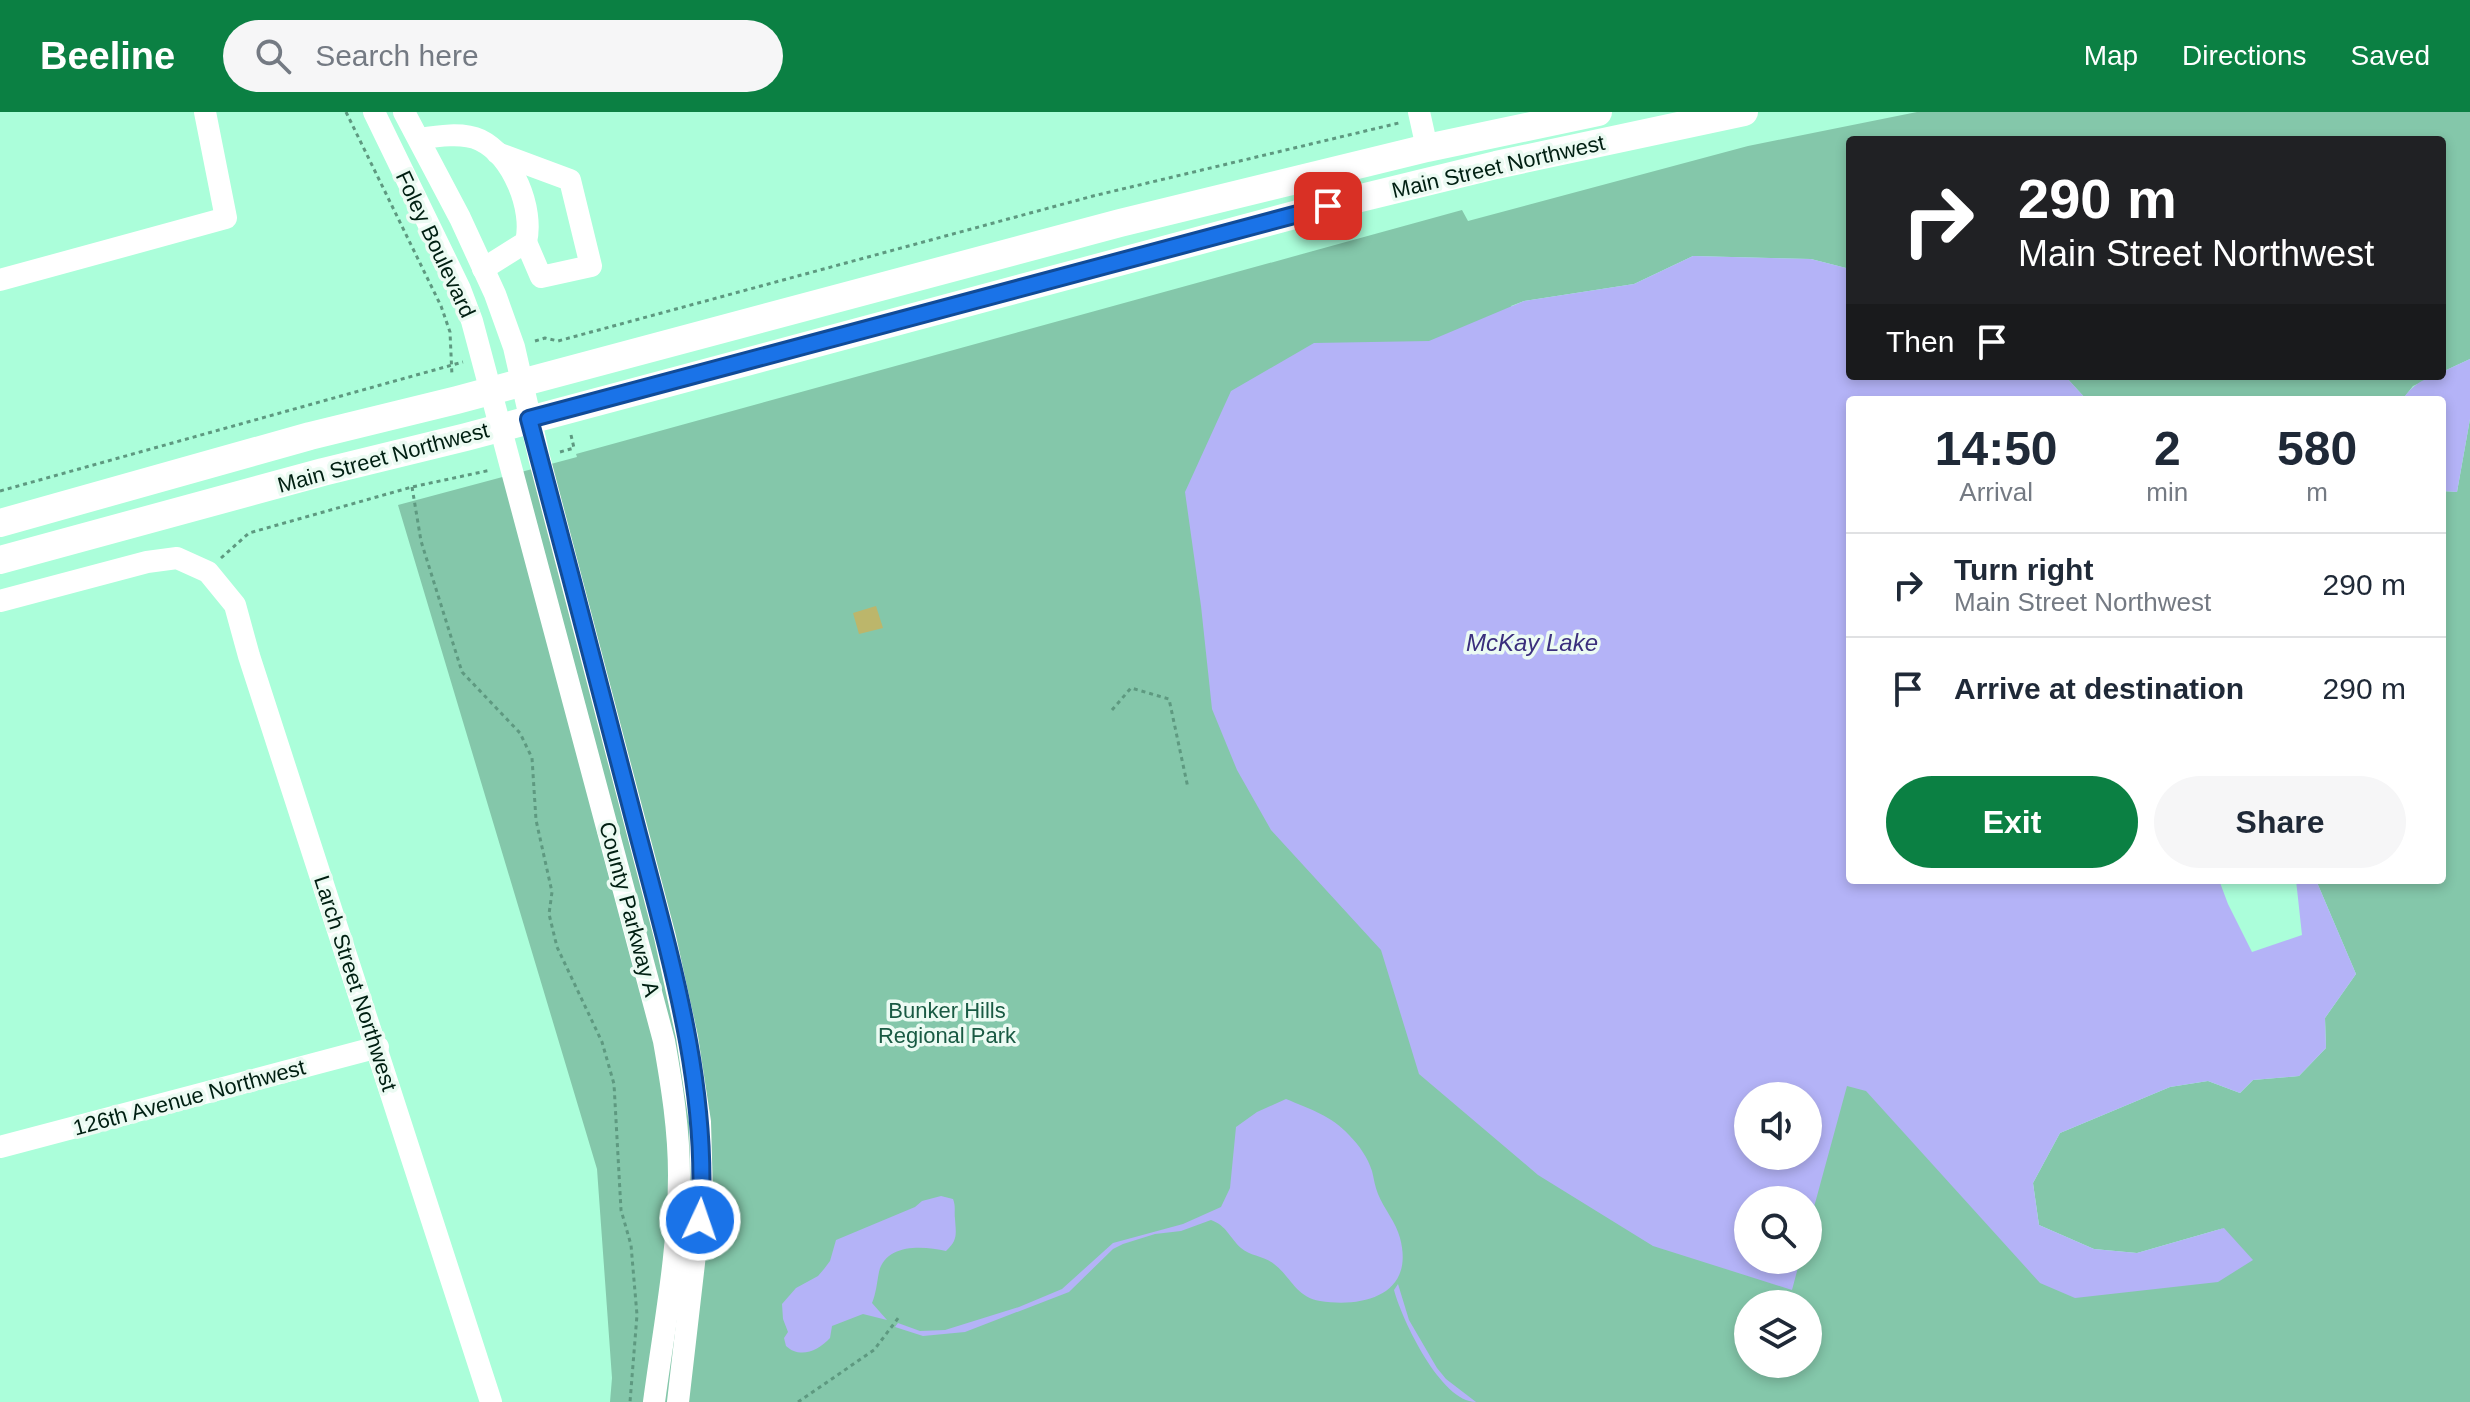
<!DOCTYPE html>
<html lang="en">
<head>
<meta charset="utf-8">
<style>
	:root { --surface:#fff; --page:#f6f6f7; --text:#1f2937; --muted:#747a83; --line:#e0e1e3; --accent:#0b8043 }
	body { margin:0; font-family:Helvetica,sans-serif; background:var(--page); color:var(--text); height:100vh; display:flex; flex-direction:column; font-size:30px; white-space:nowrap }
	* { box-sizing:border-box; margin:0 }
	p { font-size:26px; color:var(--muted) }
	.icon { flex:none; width:44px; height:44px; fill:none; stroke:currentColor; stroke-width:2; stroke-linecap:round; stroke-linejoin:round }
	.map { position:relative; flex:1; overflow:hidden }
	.drawer { position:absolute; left:1846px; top:284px; width:600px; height:488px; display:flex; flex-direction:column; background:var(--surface); border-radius:8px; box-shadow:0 4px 12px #0003 }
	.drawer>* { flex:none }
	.hud { position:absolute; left:1846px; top:24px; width:600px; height:244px; border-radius:8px; box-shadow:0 4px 12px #0003; background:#202124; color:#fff; overflow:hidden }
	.buttons { position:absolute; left:1734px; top:970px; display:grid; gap:16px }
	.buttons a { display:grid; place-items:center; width:88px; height:88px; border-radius:50%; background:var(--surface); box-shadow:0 4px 12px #0003; font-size:40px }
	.pin { position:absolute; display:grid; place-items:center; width:68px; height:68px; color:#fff; margin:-34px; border-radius:16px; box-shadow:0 4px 12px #0006 }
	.me { position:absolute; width:88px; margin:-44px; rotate:3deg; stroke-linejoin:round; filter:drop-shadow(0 0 6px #0008) }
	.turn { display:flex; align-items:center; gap:28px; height:168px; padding:0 40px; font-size:36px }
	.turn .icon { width:104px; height:104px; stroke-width:2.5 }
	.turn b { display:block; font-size:56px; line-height:68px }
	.then { display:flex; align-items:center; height:76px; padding:0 40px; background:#0003; gap:16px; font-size:30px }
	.eta { display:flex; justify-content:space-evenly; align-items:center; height:136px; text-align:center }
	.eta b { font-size:48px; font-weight:800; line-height:56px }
	.button { display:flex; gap:16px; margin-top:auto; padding:16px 40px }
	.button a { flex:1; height:92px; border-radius:48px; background:var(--accent); color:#fff; font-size:32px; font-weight:800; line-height:92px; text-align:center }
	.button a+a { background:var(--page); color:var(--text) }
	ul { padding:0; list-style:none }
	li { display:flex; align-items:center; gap:24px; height:104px; padding:0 40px; border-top:2px solid var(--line) }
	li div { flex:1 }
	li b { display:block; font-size:30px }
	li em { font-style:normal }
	header { display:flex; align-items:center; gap:48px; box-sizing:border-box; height:112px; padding:0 40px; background:var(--accent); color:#fff }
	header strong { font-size:38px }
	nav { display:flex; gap:44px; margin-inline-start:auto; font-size:28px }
	.search { width:560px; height:72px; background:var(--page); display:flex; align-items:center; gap:20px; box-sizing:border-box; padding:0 28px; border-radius:44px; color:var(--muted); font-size:30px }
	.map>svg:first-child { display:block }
	.green { fill:#84c7aa; fill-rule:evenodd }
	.water { fill:#b4b3f7; fill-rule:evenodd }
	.building { fill:#bcb66b }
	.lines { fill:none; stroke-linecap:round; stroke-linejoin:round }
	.path { stroke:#5e9980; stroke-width:3; stroke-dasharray:4 4; stroke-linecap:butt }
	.minor { stroke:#fff; stroke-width:22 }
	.major { stroke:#fff; stroke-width:28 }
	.route-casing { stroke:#114b97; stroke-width:20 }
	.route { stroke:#1a73e8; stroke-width:14 }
	.labels { text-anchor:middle; stroke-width:7; stroke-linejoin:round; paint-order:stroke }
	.street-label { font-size:22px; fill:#001f12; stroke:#ecfbf3 }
	.park-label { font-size:22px; fill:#195a43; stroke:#ecfbf3 }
	.water-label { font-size:24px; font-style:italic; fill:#3b2f7d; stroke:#ecfbf3 }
</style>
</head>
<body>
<header>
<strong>Beeline</strong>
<div class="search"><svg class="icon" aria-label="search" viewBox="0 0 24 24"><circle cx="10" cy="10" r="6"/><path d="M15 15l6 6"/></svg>Search here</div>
<nav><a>Map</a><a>Directions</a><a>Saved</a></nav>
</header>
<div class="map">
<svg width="2470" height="1290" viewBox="0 0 2470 1290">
	<rect width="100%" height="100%" fill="#abfeda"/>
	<g class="green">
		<path d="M 1917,0 L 2470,0 L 2470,247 L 2442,260 L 2442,28 L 1850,28 L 1850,157 L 1811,147 L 1693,144 L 1634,172 L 1524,189 L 1511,194 L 2057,1178 L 2224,1116 L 2137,1141 L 2094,1137 L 2039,1113 L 2033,1071 L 2060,1021 L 2170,975 L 2208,969 L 2240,981 L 2253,968 L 2299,964 L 2326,936 L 2325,906 L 2356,862 L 2316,768 L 2442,768 L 2442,379 L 2457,380 L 2470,307 L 2470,1290 L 610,1290 L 612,1266 L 597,1057 L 398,393 L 577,345 L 576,342 L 1462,98 L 1468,109 L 1748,34 ZM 1748,984 L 1808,984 L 1808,1044 L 1748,1044 ZM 1748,1088 L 1808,1088 L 1808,1148 L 1748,1148 ZM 1748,1192 L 1808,1192 L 1808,1252 L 1748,1252 Z"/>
		<path d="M 2065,264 L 2434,264 L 2413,274 L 2402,288 L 2087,288 Z"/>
	</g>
	<g class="water">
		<path d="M 1693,144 L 1811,147 L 1850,157 L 1850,264 L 2065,264 L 2087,288 L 1850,288 L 1850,768 L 2219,768 L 2228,792 L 2252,840 L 2302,823 L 2296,768 L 2316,768 L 2356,862 L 2325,906 L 2326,936 L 2299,964 L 2253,968 L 2240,981 L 2208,969 L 2170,975 L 2060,1021 L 2033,1071 L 2039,1113 L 2094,1137 L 2137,1141 L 2224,1116 L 2253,1148 L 2218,1170 L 2075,1186 L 2040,1171 L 1866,979 L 1847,974 L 1808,1117 L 1808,1088 L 1748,1088 L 1748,1148 L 1800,1148 L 1792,1178 L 1653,1134 L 1538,1063 L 1419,962 L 1381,838 L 1271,718 L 1237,658 L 1212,597 L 1201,494 L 1185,380 L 1231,279 L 1314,231 L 1429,229 L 1524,189 L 1634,172 ZM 1748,984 L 1808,984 L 1808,1044 L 1748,1044 Z"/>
		<path d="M 2470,247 L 2470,307 L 2457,380 L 2442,379 L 2442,288 L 2402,288 C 2412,274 2424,264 2442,264 L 2442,260 Z"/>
		<path d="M 1286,987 C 1310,997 1332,1004 1349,1023 C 1359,1033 1368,1046 1372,1059 C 1374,1067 1375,1075 1378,1082 C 1384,1097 1396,1110 1400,1126 C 1415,1182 1365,1196 1320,1189 C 1296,1185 1291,1165 1274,1152 C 1264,1144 1250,1144 1241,1136 C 1229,1125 1227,1114 1211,1108 L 1181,1119 L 1155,1122 L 1123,1132 L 1113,1137 L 1069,1180 L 965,1220 L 923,1224 L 895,1215 L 898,1211 L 920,1219 L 945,1218 L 1019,1195 L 1062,1177 L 1113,1131 L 1183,1112 L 1221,1095 L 1230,1076 L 1236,1015 L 1257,1000 Z"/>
		<path d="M 941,1084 L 953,1087 C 956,1095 954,1099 955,1107 C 956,1122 958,1128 946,1139 C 924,1134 886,1131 879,1160 C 877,1170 876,1182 872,1191 L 887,1208 L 863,1202 L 832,1214 L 830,1226 C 818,1239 800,1247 786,1234 L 784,1226 L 788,1220 L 783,1207 L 782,1192 L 796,1176 L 818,1164 L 824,1157 L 830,1149 L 836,1128 L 915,1095 L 922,1089 Z"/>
		<path d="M 1398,1172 L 1409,1208 L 1437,1256 L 1446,1267 L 1476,1290 C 1441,1290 1402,1208 1394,1178 Z"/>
	</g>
	<path class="building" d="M 876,494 L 883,516 L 859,522 L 853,501 Z"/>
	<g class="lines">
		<g class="path">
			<path d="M 346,0 L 441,194 L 450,220 L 452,264"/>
			<path d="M 535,229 L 545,226 L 558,229 L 1093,84 L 1399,11"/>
			<path d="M 560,340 L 574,336 L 571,323"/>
			<path d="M 412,375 L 421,429 L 462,560 L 520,621 L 532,646 L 536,708 L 552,780 L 549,802 L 557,835 L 602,930 L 614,972 L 621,1098 L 631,1133 L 637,1203 L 630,1290"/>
			<path d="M 0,379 L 463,250"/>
			<path d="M 221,446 L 249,421 L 412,375 L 491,358"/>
			<path d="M 1112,598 L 1131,576 L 1169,587 L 1188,676"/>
			<path d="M 798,1290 L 874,1238 L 899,1205"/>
		</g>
		<g class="minor">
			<path d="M 374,0 L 460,177 L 472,209 L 664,929 C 672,974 679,1018 679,1063 C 679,1139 664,1215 654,1290"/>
			<path d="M 404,0 L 460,106 L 495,182 L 514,235 L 539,345 L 665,825 L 687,925 L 700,1010 L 702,1082 L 678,1290"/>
			<path d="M 1419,0 L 1427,36"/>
			<path d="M 419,27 C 437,24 463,20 480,28 C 513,44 534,97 526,130 L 483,157"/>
			<path d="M 497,41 L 570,68 L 591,154 L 541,165 L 526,130"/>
			<path d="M 0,168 L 226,106 L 205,0"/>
			<path d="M 0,489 L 147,450 L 177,446 L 208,460 L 235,493 L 249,544 L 491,1290"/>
			<path d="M 0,1035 L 378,935"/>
		</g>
		<g class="major">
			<path d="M 0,411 L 310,324 L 457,288 L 1120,111 L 1427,36 L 1598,0"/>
			<path d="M 0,448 L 323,360 L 466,325 L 1328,94 L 1496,53 L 1744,0"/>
		</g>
	</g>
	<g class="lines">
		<defs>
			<path id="route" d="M 700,1108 C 710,972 668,838 634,707 C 599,574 565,440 529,307 L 1328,94"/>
		</defs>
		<use href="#route" class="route-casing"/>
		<use href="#route" class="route"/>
	</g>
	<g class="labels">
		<g class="street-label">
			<text transform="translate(1498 54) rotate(-13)" y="8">Main Street Northwest</text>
			<text transform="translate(436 132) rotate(65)" y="8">Foley Boulevard</text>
			<text transform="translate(383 345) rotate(-15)" y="8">Main Street Northwest</text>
			<text transform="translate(630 797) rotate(75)" y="8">County Parkway A</text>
			<text transform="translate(356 871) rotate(72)" y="8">Larch Street Northwest</text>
			<text transform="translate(189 985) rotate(-15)" y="8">126th Avenue Northwest</text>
		</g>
		<g class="park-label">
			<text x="947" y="906">Bunker Hills<tspan x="947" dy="25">Regional Park</tspan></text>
		</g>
		<g class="water-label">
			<text x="1532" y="539">McKay Lake</text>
		</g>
	</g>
</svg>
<div class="buttons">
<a><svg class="icon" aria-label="sound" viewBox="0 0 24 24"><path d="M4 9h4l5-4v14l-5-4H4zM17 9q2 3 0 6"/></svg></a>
<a><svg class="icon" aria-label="search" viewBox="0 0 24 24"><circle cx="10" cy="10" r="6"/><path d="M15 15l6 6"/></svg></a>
<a><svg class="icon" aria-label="layers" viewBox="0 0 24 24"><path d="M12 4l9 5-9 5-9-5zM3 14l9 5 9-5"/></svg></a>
</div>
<div class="pin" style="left:1328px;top:94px;background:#d93025"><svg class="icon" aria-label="arrive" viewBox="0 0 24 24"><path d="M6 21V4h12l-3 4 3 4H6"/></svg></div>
<svg class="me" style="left:700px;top:1108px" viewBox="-20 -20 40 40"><circle r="17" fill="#1a73e8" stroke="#fff" stroke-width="3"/><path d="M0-11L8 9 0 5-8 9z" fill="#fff"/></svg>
<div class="hud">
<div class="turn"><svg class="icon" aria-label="right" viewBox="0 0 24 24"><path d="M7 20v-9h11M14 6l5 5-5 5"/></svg><div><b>290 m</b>Main Street Northwest</div></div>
<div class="then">Then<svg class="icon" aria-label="arrive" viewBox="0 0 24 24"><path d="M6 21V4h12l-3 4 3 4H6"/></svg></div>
</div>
<section class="drawer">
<div class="eta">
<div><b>14:50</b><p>Arrival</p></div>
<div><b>2</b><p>min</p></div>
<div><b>580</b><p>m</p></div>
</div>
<ul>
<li><svg class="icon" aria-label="right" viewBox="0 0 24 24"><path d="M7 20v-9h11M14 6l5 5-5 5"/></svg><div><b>Turn right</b><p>Main Street Northwest</p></div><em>290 m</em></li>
<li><svg class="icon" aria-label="arrive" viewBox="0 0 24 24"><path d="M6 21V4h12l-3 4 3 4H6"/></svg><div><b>Arrive at destination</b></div><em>290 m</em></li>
</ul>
<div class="button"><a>Exit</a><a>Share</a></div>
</section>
</div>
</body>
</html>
